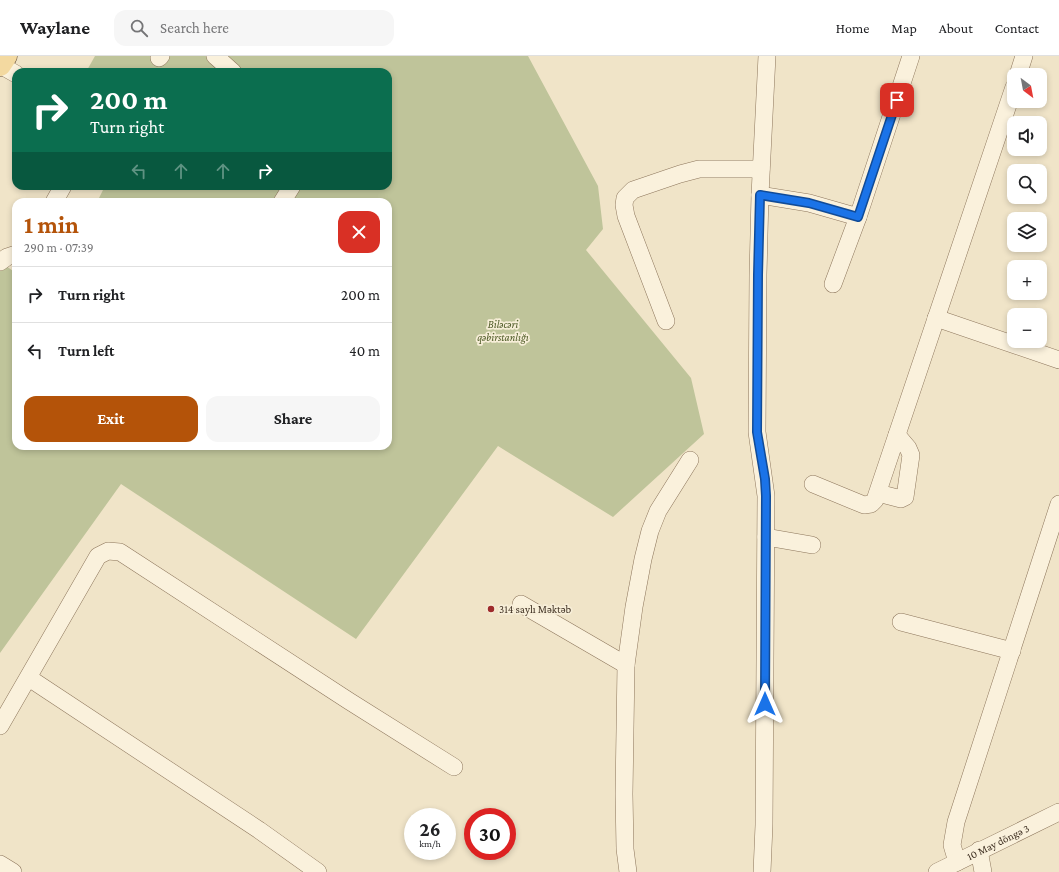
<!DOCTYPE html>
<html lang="en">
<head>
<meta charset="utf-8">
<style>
	:root { --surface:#fff; --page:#f6f6f6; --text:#202124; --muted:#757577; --line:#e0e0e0; --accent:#b45309 }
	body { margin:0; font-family:"Crimson Pro",serif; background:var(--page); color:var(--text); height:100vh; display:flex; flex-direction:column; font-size:15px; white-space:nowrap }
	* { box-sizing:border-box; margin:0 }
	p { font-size:13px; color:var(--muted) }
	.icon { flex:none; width:22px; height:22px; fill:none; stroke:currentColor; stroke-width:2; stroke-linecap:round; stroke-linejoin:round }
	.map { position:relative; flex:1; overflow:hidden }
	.sheet { position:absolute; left:12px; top:142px; width:380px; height:252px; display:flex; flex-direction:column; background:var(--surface); border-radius:12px; box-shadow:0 2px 6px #0003 }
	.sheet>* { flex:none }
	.guide { position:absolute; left:12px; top:12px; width:380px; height:122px; border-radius:12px; box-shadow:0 2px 6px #0003; background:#0b6e4f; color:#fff; overflow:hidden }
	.needle { width:26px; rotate:148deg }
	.controls { position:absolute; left:1007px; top:12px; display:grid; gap:8px }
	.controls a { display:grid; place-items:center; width:40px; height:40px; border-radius:8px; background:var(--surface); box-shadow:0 2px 6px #0003; font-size:20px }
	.speed { position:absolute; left:404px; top:752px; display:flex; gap:8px; font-size:20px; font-weight:700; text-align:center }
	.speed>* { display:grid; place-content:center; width:52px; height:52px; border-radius:50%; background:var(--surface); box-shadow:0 2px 6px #0003; line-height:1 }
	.speed small { font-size:10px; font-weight:400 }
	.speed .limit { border:6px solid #d22; background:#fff; color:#111 }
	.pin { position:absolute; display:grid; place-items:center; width:34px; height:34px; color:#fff; margin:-17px; border-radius:8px; box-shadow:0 2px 6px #0006 }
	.me { position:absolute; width:44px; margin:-22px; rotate:0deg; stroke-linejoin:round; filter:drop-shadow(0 0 3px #0008) }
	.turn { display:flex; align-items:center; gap:14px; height:84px; padding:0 12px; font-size:18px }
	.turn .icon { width:52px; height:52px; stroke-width:2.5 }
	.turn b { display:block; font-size:28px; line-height:34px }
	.lanes { display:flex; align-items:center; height:38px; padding:0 12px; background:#0003; justify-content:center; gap:20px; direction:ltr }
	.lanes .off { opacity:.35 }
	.round { display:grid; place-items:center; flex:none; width:42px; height:42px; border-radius:12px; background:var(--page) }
	.head { display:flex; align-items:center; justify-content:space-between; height:68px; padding:0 12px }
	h1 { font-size:24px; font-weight:700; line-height:30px; color:var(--accent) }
	.button { display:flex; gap:8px; margin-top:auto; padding:8px 12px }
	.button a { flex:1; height:46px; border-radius:12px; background:var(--accent); color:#fff; font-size:16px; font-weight:700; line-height:46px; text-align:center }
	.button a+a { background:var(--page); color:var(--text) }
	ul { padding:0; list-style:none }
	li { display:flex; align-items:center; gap:12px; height:56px; padding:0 12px; border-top:1px solid var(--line) }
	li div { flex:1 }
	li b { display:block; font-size:15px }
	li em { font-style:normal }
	header { display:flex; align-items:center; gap:24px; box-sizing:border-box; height:56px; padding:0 20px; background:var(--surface); border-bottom:1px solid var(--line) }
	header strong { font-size:19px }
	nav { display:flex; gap:22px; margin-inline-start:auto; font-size:14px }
	.search { width:280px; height:36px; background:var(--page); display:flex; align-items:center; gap:10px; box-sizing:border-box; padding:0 14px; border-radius:12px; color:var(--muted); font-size:15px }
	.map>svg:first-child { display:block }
	.cemetery { fill:#bfc49a }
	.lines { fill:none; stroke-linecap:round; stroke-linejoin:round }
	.minor-casing { stroke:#8d765c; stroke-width:18 }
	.major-casing { stroke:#5b4430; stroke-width:23 }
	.minor { stroke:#faf1dc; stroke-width:17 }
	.major { stroke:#f3d9a0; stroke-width:22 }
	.route-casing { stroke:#114b97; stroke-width:10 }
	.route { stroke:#1a73e8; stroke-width:7 }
	.poi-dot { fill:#9e2a2b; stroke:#f7eed8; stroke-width:1.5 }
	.labels { text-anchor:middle; stroke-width:3.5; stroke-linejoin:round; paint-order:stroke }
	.park-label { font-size:11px; font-style:italic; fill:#4d5a26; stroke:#f7eed8 }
	.poi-label { font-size:11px; fill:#3d2e20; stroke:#f7eed8; text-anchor:start }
	.street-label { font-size:11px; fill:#3d2e20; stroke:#f7eed8 }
</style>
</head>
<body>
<header>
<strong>Waylane</strong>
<div class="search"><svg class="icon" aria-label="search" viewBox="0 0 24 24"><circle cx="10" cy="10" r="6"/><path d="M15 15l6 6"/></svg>Search here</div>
<nav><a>Home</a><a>Map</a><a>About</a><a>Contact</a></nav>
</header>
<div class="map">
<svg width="1059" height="816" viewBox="0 0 1059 816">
	<rect width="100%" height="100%" fill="#f0e4c8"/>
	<path class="cemetery" d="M 95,0 L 528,0 L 598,130 L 603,173 L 586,194 L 691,322 L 704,378 L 613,461 L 498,390 L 356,583 L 121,428 L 0,597 L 0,215 L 6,210 L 16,217 L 16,390 L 388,390 L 388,146 L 97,146 L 105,130 L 388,130 L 388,16 L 86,16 Z"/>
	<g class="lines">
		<defs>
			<g id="minor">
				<path d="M 215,0 L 233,16"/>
				<path d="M 159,2 L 161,0"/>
				<path d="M 0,9 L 16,18"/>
				<path d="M 1018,19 L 1024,0"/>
				<path d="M 760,139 L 809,147 L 858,161 L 911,0"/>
				<path d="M 54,146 L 63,130"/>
				<path d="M 282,146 L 292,130"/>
				<path d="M 0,206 L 7,201 L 16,198"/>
				<path d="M 833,228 L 858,161"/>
				<path d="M 936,262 L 1059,304"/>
				<path d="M 666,265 L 626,160 L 624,149 L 625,142 L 633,134 L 680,118 L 699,113 L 761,113"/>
				<path d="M 813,428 L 864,449 L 871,448 L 875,444 L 1014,31"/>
				<path d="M 878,437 L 901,443 L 905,441 L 911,399 L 908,392 L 897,379"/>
				<path d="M 766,481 L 812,489"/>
				<path d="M 521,548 L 626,609"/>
				<path d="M 901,566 L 1012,595"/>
				<path d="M 29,622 L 259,774 L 318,816"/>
				<path d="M 0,670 L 98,500 L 108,495 L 120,496 L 349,645 L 454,711"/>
				<path d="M 979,794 L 983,816"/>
				<path d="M 957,806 L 952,789 L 956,766 L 1059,448"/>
				<path d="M 0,808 L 13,816"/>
				<path d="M 628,816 L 625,793 L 624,738 L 626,609 L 634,551 L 643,503 L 650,475 L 658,455 L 690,404"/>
				<path d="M 762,816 L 764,769 L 766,440 L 757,376 L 758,219 L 760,139 L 767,0"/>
				<path id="s1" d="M 937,816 L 1059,756"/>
			</g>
			<path id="major" d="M 0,9 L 6,0"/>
		</defs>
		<use href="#minor" class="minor-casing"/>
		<use href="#major" class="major-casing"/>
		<use href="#minor" class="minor"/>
		<use href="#major" class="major"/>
	</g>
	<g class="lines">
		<defs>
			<path id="route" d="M 765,648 L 766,440 L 765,423 L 757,376 L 758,219 L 760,139 L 809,147 L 858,161 L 897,44"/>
		</defs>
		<use href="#route" class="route-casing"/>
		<use href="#route" class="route"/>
	</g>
	<circle class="poi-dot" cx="491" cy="553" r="4"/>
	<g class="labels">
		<g class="park-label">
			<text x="503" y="272">Biləcəri<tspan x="503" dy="13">qəbirstanlığı</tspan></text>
		</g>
		<g class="poi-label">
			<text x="499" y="557">314 saylı Məktəb</text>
		</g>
		<g class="street-label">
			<text dy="4" stroke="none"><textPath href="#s1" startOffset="68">10 May döngə 3</textPath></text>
		</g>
	</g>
</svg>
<div class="controls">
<a><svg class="needle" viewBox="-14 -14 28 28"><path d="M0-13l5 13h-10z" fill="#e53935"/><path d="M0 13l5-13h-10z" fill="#757577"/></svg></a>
<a><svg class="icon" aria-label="sound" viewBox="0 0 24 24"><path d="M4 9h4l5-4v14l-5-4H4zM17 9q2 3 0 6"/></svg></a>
<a><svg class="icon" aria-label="search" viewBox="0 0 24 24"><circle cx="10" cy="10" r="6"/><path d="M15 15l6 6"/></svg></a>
<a><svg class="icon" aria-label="layers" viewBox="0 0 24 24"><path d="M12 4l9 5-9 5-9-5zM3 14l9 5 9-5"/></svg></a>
<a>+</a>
<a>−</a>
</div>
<div class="speed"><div>26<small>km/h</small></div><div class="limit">30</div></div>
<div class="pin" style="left:897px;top:44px;background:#d93025"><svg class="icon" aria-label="arrive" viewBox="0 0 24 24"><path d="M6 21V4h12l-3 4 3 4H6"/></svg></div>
<svg class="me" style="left:765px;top:648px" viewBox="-20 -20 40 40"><path d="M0-17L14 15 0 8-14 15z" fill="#1a73e8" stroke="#fff" stroke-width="4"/></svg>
<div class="guide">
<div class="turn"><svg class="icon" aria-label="right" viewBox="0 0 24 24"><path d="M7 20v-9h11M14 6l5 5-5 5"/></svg><div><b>200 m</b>Turn right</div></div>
<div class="lanes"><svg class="icon off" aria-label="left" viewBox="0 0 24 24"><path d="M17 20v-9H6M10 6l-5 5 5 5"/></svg><svg class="icon off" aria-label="ahead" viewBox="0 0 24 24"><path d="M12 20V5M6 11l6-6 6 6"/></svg><svg class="icon off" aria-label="ahead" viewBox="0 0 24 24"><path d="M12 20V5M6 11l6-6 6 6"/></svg><svg class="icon" aria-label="right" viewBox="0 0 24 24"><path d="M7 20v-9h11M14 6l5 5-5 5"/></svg></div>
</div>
<section class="sheet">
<div class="head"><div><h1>1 min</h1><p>290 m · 07:39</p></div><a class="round" style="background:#d93025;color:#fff"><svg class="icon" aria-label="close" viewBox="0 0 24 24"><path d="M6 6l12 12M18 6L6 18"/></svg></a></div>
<ul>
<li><svg class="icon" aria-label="right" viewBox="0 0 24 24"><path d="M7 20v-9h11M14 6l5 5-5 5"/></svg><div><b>Turn right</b></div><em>200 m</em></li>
<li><svg class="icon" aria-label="left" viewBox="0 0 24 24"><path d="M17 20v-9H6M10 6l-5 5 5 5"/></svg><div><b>Turn left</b></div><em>40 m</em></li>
</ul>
<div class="button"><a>Exit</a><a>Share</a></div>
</section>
</div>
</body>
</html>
